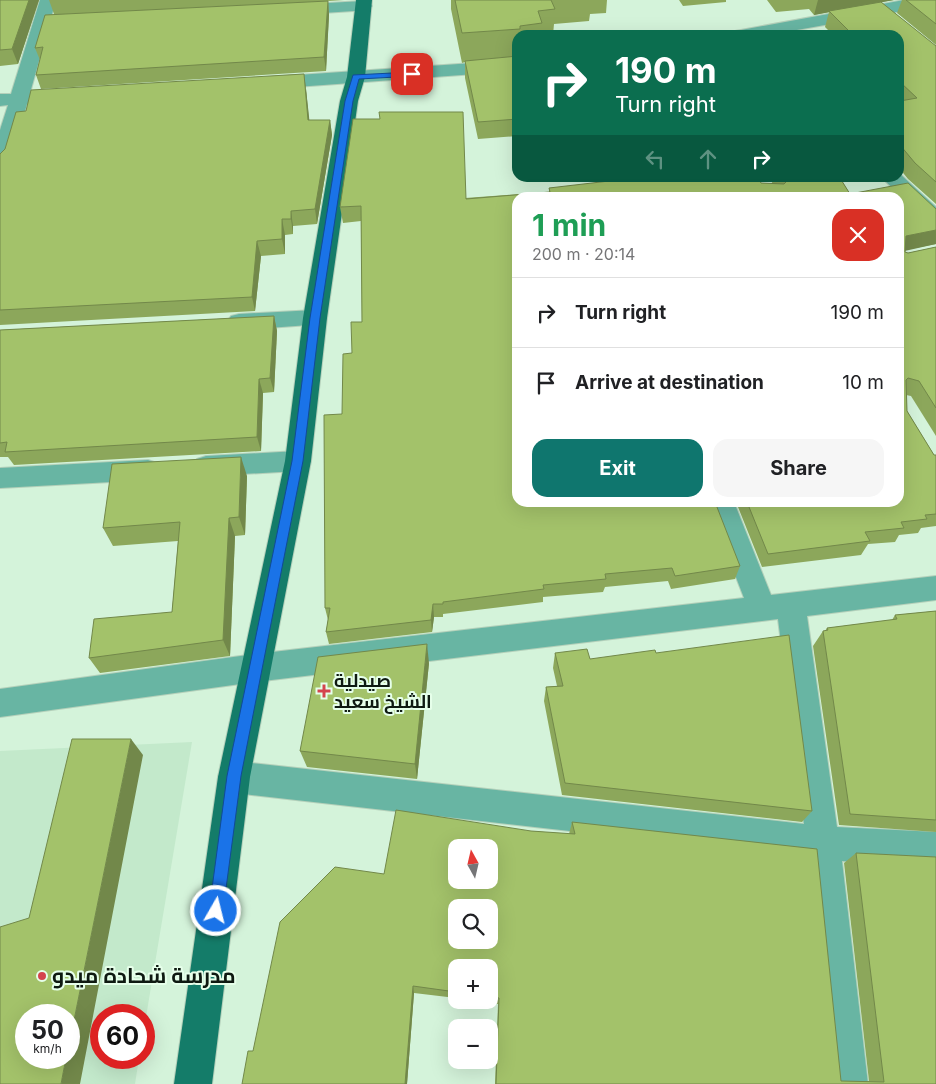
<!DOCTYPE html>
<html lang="en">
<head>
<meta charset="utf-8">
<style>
	:root { --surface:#fff; --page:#f6f6f6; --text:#202124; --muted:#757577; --line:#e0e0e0; --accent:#0f766e }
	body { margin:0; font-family:Inter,Cairo,sans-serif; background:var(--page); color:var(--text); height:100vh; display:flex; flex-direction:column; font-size:19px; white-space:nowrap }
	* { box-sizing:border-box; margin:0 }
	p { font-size:16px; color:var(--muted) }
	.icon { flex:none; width:28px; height:28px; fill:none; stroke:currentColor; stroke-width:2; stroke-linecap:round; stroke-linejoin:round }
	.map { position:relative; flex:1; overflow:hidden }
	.details { position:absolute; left:512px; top:192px; width:392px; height:315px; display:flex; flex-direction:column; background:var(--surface); border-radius:15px; box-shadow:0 5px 20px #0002 }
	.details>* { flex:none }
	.banner { position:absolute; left:512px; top:30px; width:392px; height:152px; border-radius:15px; box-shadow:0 5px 20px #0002; background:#0b6e4f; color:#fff; overflow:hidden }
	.needle { width:32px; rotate:352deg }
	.controls { position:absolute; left:448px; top:839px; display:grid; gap:10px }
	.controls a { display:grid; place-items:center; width:50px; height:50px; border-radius:10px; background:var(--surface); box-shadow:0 5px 20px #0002; font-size:25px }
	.speed { position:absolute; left:15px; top:1004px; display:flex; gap:10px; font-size:25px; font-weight:700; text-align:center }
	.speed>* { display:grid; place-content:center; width:65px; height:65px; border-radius:50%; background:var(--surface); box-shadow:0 5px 20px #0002; line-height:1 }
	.speed small { font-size:12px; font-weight:400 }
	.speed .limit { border:8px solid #d22; background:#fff; color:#111 }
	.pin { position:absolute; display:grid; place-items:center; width:42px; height:42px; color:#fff; margin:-21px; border-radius:10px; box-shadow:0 2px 8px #0006 }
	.me { position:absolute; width:55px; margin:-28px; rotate:8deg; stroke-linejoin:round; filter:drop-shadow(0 0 4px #0008) }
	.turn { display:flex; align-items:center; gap:18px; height:105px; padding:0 20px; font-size:22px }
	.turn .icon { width:65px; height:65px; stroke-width:2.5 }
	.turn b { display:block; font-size:35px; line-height:42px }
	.lanes { display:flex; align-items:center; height:48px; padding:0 20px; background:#0003; justify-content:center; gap:25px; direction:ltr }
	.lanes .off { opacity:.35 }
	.round { display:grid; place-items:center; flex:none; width:52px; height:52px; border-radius:15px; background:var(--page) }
	.summary { display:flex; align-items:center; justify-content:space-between; height:85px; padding:0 20px }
	h1 { font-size:30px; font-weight:700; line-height:38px; color:#1e9e55 }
	.button { display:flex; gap:10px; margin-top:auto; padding:10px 20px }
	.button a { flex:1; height:58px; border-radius:15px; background:var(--accent); color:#fff; font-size:20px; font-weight:700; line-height:58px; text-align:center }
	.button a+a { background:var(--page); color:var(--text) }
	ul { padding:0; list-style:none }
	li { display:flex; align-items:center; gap:15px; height:70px; padding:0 20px; border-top:1px solid var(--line) }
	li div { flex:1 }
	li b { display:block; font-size:19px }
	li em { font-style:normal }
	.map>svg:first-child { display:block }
	.built { fill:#c3e9cb; fill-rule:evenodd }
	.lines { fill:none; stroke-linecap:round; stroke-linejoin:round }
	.minor-casing { stroke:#b4d0ba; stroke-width:2 }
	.primary-casing { stroke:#b4d0ba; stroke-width:2 }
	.minor { fill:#68b5a3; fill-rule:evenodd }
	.primary { fill:#147c69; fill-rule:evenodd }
	.wall { fill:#8ca75b }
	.shaded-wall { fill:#72884a }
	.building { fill:#a3c26a; stroke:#72884a; fill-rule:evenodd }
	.route { fill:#1a73e8; stroke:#114b97 }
	.poi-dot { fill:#d4444e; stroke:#e6ffea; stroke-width:2 }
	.labels { text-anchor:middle; stroke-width:4; stroke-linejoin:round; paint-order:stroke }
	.poi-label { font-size:18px; font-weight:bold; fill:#0e1911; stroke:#e6ffea; text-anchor:start }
	.near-poi-label { font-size:21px; font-weight:bold; fill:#0e1911; stroke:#e6ffea; text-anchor:start }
</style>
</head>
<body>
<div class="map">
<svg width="936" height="1084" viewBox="0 0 936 1084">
	<rect width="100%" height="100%" fill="#d4f3da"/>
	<path class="built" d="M 192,742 L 144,1029 L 144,1015 L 101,1015 L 101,1058 L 139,1058 L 135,1084 L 0,1084 L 0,751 ZM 26,1015 L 69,1015 L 69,1058 L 26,1058 Z"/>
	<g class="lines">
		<defs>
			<g id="minor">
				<path d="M 40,0 L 56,0 L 30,93 L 73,92 L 75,96 L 73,100 L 27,104 L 10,163 L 7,167 L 0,169 L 0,130 L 8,105 L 0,106 L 0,94 L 11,94 Z"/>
				<path d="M 904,0 L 936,0 L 936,5 L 769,35 L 732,35 L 735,31 L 741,30 Z"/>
				<path d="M 363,1 L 369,2 L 372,6 L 369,10 L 292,15 L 286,14 L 283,10 L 286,6 L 292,5 Z"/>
				<path d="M 518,60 L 518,71 L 268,89 L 261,87 L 259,83 L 261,79 L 268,77 Z"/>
				<path d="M 900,174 L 936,207 L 936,225 L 929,223 L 882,178 L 900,178 Z"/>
				<path d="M 315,310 L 323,312 L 327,318 L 323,324 L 239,330 L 231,328 L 227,322 L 231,316 L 239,314 Z"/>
				<path d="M 298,451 L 307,454 L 311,461 L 307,468 L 298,471 L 206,476 L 197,473 L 193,466 L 197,459 L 206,456 Z"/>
				<path d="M 148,460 L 157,463 L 161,470 L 157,477 L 148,480 L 0,488 L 0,468 Z"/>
				<path d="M 707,502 L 734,502 L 771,595 L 936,576 L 936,600 L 807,616 L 837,827 L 936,832 L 936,866 L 842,861 L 868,1084 L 830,1084 L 808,858 L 234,793 L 223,788 L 218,777 L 223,766 L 234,761 L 804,824 L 778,619 L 255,682 L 0,717 L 0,689 L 255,654 L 744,598 Z"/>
			</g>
			<path id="primary" d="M 356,0 L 372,0 L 365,77 L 358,101 L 327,318 L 311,461 L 250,777 L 212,1084 L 174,1084 L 218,777 L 285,461 L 303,318 L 340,101 L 347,77 Z"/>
		</defs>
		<use href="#minor" class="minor-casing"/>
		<use href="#primary" class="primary-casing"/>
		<use href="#minor" class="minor"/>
		<use href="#primary" class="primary"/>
	</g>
	<g class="wall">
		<path d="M 0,0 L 39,0 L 18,64 L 0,66 Z"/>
		<path d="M 49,0 L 344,0 L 328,1 L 329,15 L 326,71 L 41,89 L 36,75 L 40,60 L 35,48 L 54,14 Z"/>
		<path d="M 451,0 L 607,0 L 606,13 L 590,14 L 589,21 L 554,24 L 553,35 L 518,35 L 518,136 L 478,139 L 465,78 L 465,62 L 462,63 L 451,9 Z"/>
		<path d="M 679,0 L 726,0 L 726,2 L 683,6 Z"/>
		<path d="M 767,0 L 894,0 L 881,2 L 936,46 L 936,204 L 908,179 L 900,169 L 900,35 L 833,35 L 825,27 L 829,12 L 814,15 L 809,9 L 776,12 Z"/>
		<path d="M 902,0 L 936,0 L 936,45 L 897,13 Z"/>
		<path d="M 306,89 L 309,120 L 330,120 L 332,135 L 317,224 L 293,226 L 293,234 L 285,235 L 285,254 L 261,256 L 255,311 L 0,325 L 0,154 Z"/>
		<path d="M 769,178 L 840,178 L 850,194 L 936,209 L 936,244 L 905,250 L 905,252 L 908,253 L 936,247 L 936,436 L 911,396 L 906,395 L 907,411 L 934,455 L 936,455 L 936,526 L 921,528 L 918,533 L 899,535 L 895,542 L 868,544 L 861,555 L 762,567 L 736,502 L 900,502 L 518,198 L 740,566 L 735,579 L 671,589 L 668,581 L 605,587 L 603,592 L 543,597 L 543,602 L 443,614 L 443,617 L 434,617 L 432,632 L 329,644 L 326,632 L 328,620 L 325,608 L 342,414 L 352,353 L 362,322 L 361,221 L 343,223 L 340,207 L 549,192 L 549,188 L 761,183 L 773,184 Z"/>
		<path d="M 274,316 L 277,331 L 274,392 L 263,393 L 261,451 L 14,465 L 8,457 L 0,457 L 0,330 Z"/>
		<path d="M 247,476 L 245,535 L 235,536 L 230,656 L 100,673 L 89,658 L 172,612 L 178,541 L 113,546 L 103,528 Z"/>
		<path d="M 936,611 L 936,832 L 839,825 L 813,646 L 823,631 L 825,631 L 827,628 L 892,620 L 895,615 Z"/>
		<path d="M 555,653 L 590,659 L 812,811 L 802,822 L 562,795 L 544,701 L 546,687 L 557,686 L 553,668 Z"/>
		<path d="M 429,663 L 417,779 L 307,767 L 300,751 Z"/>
		<path d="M 572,822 L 841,1081 L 869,1081 L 844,863 L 856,853 L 936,1084 L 495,1084 L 498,1004 L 469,1000 L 489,1000 L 489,968 L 456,968 L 456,998 L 414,993 L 407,1084 L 242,1084 L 253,1051 L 384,874 L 531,831 L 569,834 Z"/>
	</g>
	<g class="shaded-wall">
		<path d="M 29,0 L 39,0 L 18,64 L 12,49 Z"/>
		<path d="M 818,0 L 894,0 L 814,15 Z"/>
		<path d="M 328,1 L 329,15 L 326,71 L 324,57 Z"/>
		<path d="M 304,74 L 306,89 L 311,135 L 308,120 Z"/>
		<path d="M 330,120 L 332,135 L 317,224 L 315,209 Z"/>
		<path d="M 291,211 L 293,226 L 293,234 L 291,219 Z"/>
		<path d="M 282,219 L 285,235 L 285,254 L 282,239 Z"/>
		<path d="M 936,230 L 936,244 L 900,252 L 906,236 Z"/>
		<path d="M 257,241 L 261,256 L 255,311 L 252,297 Z"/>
		<path d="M 274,316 L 277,331 L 274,392 L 270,378 Z"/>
		<path d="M 259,379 L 263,393 L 261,451 L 257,437 Z"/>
		<path d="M 241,457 L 247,476 L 245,535 L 239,517 Z"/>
		<path d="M 229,518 L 235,536 L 230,656 L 223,640 Z"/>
		<path d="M 433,604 L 434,617 L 432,632 L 431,620 Z"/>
		<path d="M 427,644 L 429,663 L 417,779 L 415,764 Z"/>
		<path d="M 131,739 L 143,755 L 80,1084 L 61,1084 L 66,1058 L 69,1058 L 69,1045 Z"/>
		<path d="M 413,986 L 414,993 L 407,1084 L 405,1084 Z"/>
	</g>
	<g class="building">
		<path d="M 0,0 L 29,0 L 12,49 L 0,50 Z"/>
		<path d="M 455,0 L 551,0 L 555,9 L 538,11 L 542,23 L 520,26 L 520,29 L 462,33 Z"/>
		<path d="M 906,0 L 936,0 L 936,24 Z"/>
		<path d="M 328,1 L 324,57 L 36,75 L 43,47 L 35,48 L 45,15 Z"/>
		<path d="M 881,2 L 936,46 L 936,182 L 915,163 L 900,145 L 900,101 L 917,98 L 900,82 L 900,35 L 853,35 L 829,11 Z"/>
		<path d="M 518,56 L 518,119 L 478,122 L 465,61 Z"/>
		<path d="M 304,74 L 308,120 L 330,120 L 315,209 L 291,211 L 291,219 L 282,219 L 282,239 L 257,241 L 252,297 L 0,310 L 0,154 L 5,149 L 16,112 L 26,111 L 31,90 Z"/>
		<path d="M 379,112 L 463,112 L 466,199 L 550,192 L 549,188 L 635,178 L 758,178 L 761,183 L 784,184 L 786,182 L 783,178 L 840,178 L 850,194 L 908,183 L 936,209 L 936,230 L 906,236 L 905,252 L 908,253 L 936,247 L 936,408 L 919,381 L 908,378 L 906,380 L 907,411 L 934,455 L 936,455 L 936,514 L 925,515 L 927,519 L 901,522 L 904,528 L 865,532 L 870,541 L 768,554 L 747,502 L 900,502 L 900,198 L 518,198 L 518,502 L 715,502 L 740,566 L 675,576 L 672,568 L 605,574 L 606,579 L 543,585 L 544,589 L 443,602 L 443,604 L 433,604 L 431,620 L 326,632 L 330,608 L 325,608 L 324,415 L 342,414 L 343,354 L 352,353 L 351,322 L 362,322 L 361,206 L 340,207 L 353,119 L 380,119 Z"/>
		<path d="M 274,316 L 270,378 L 259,379 L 257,437 L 5,452 L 7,442 L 0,443 L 0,330 Z"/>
		<path d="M 241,457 L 239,517 L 229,518 L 223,640 L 89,658 L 94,619 L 172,612 L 180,522 L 103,528 L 112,464 Z"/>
		<path d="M 936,611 L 936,820 L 850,814 L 823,631 L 828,630 L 827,628 L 897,619 L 895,615 Z"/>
		<path d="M 789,635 L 812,811 L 565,783 L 546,687 L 563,686 L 555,653 L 587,649 L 590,659 L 655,650 L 656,653 Z"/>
		<path d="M 427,644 L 415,764 L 300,751 L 318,657 Z"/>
		<path d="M 72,739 L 131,739 L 69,1045 L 69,1015 L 26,1015 L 26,1058 L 66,1058 L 61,1084 L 0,1084 L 0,927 L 29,918 Z"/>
		<path d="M 396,810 L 531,831 L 575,834 L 572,822 L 817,849 L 841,1081 L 884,1082 L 856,853 L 936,857 L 936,1084 L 496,1084 L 499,998 L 489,996 L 489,968 L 456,968 L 456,992 L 413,986 L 405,1084 L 242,1084 L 248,1051 L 253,1051 L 280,922 L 335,867 L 384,874 ZM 456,848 L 489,848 L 489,880 L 456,880 ZM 456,908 L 489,908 L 489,940 L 456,940 Z"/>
	</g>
	<path class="route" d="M 412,72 L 415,72 L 415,76 L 359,79 L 353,101 L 320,318 L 303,461 L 241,776 L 223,911 L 221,916 L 216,918 L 211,916 L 209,911 L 227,776 L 292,461 L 310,318 L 345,101 L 353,75 Z"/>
	<g class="poi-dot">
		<path d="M321.5 683.5h5v5h5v5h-5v5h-5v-5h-5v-5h5z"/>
		<circle cx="42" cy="976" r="5"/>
	</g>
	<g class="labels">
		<g class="poi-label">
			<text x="334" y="687">صيدلية<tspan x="334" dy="21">الشيخ سعيد</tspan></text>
		</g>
		<g class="near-poi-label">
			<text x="52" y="983">مدرسة شحادة ميدو</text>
		</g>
	</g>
</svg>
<div class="controls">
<a><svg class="needle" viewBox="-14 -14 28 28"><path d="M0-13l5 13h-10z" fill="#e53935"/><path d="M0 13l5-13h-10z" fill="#757577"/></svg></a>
<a><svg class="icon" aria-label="search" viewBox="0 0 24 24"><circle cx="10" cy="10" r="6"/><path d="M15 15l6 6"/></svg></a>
<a>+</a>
<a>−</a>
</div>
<div class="speed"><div>50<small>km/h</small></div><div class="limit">60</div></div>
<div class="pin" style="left:412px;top:74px;background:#d93025"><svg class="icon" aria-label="arrive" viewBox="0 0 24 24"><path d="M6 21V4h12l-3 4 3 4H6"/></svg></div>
<svg class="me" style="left:216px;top:911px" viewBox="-20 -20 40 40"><circle r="17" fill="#1a73e8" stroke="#fff" stroke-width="3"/><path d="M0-11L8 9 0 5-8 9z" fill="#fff"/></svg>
<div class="banner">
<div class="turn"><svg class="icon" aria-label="right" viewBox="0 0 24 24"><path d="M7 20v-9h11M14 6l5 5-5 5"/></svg><div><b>190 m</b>Turn right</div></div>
<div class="lanes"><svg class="icon off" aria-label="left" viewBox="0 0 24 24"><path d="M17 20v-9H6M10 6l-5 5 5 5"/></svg><svg class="icon off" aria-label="ahead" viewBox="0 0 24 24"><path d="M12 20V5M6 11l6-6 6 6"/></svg><svg class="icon" aria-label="right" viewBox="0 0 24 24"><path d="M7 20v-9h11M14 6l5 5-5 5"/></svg></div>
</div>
<section class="details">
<div class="summary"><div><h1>1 min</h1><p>200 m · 20:14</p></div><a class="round" style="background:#d93025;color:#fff"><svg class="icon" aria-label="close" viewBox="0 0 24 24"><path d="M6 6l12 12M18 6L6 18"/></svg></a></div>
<ul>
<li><svg class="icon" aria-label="right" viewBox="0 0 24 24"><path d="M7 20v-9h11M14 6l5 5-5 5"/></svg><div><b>Turn right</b></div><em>190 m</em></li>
<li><svg class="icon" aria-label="arrive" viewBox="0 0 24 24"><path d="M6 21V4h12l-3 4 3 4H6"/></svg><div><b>Arrive at destination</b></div><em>10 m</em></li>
</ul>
<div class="button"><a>Exit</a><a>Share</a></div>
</section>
</div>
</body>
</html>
